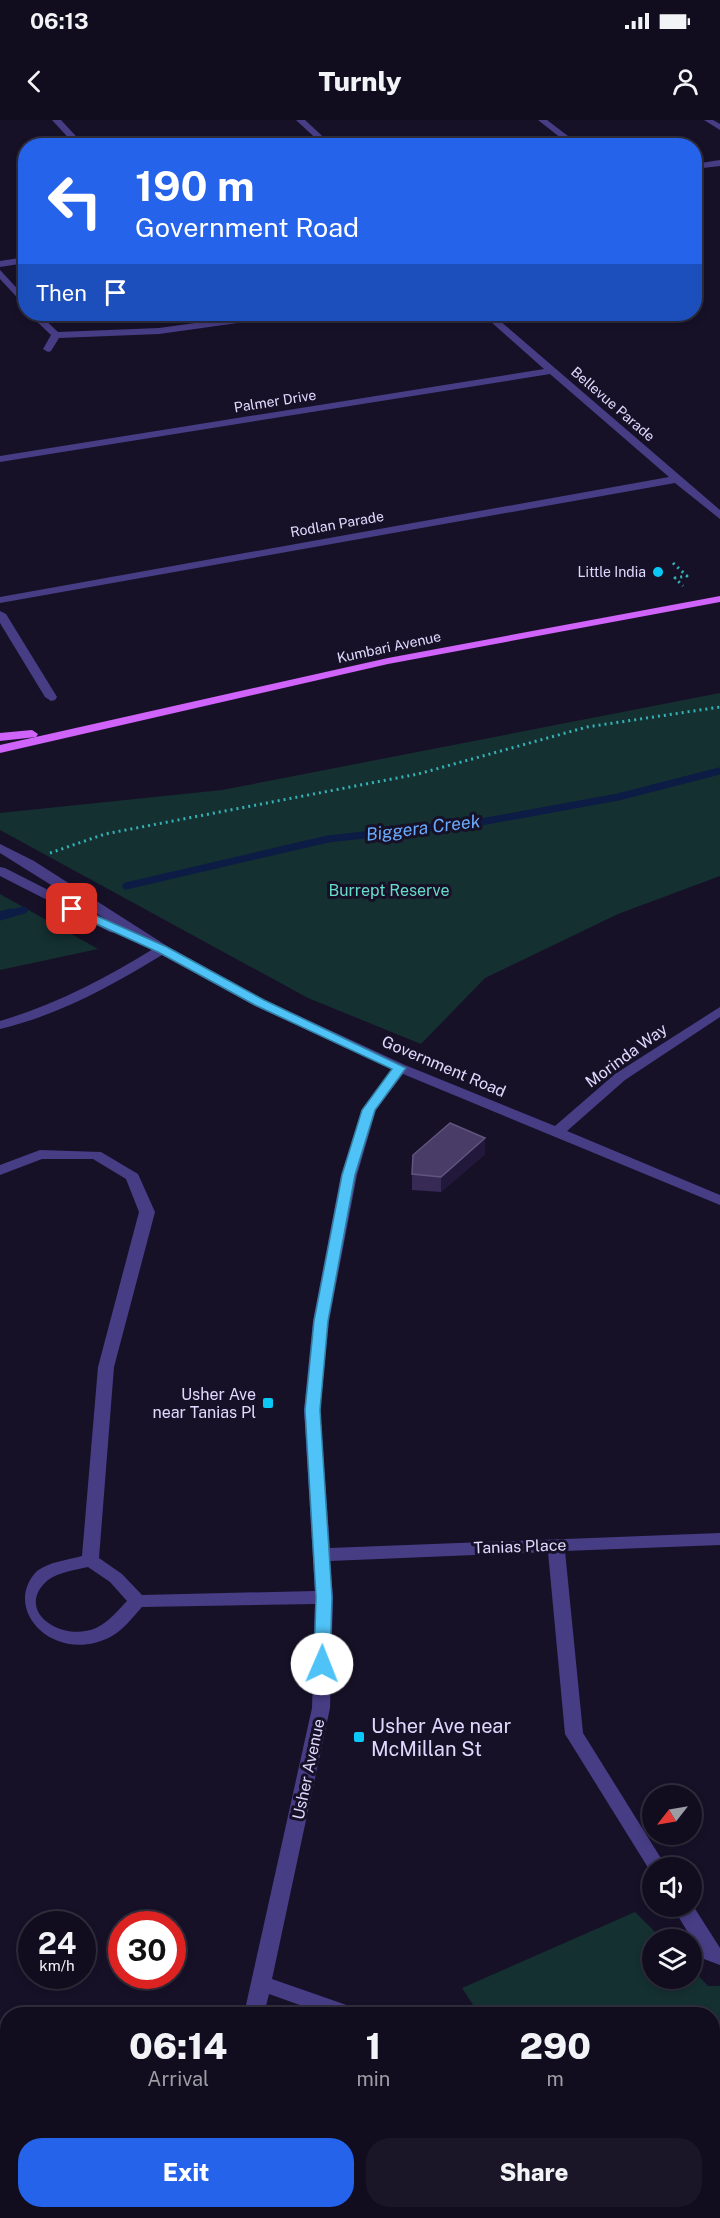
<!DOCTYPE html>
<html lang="en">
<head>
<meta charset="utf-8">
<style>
	:root { --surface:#110d1e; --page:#1a1627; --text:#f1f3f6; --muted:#9c9ca4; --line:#302d3c; --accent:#2563eb }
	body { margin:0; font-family:"Public Sans",sans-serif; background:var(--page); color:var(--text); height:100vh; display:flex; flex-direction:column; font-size:22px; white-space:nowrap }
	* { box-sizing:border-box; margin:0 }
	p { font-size:20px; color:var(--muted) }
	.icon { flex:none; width:33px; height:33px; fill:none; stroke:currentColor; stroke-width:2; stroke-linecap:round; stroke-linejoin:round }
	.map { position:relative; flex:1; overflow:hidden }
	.details { position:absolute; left:0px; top:1887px; width:720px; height:212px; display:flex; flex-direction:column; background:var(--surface); border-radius:24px 24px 0 0; box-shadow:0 3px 9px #0003,0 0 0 2px var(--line) }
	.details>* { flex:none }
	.top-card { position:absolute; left:18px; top:18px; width:684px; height:183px; border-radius:24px; box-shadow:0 3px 9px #0003,0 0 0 2px var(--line); background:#2563eb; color:#fff; overflow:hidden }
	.needle { width:39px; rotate:239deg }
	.controls { position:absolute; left:642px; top:1665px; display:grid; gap:12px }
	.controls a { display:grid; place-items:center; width:60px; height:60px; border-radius:50%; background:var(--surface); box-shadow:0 3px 9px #0003,0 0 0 2px var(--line); font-size:30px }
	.speed { position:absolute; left:18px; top:1791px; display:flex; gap:12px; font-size:30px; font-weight:700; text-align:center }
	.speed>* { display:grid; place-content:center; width:78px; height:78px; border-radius:50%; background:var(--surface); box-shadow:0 3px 9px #0003,0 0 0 2px var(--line); line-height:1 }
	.speed small { font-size:15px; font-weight:400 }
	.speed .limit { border:9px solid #d22; background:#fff; color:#111 }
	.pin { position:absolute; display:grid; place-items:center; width:51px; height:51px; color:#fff; margin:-26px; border-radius:12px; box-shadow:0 3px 9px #0006 }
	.me { position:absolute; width:66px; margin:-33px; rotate:1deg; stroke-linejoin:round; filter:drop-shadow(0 0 4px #0008) }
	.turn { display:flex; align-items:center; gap:21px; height:126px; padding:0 18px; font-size:27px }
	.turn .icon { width:78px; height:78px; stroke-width:2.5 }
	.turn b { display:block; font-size:42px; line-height:51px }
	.then { display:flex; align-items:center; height:57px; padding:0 18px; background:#0003; gap:12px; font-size:22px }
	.eta { display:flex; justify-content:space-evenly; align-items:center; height:102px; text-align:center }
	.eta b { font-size:36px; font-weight:800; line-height:42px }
	.cta { display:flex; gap:12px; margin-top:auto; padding:12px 18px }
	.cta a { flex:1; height:69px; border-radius:24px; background:var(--accent); color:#fff; font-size:24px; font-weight:800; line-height:69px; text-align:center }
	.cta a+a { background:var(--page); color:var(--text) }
	.status { display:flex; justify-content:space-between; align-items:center; height:42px; padding:0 30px; background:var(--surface); direction:ltr }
	.status svg { height:16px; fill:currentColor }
	header { display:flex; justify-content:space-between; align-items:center; height:78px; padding:0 18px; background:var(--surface); font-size:27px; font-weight:800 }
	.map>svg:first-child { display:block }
	.green { fill:#143031 }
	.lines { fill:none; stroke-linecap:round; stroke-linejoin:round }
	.stream-far1 { stroke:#0c1c45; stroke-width:7 }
	.stream { stroke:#0c1c45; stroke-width:9 }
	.path { stroke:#34b2b6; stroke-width:3; stroke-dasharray:2 4; stroke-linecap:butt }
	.minor { fill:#473d85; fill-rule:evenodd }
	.major { fill:#d063fa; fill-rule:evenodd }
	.wall { fill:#372a55 }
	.shaded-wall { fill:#22183b }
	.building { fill:#493d67; stroke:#61557f; stroke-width:1.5 }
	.route { fill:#4fc3f7; stroke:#337fa1; stroke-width:1.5 }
	.poi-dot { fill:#0bc9f7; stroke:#171128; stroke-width:2 }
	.labels { text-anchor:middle; stroke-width:6; stroke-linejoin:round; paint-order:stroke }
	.far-street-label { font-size:14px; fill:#e0d9fe; stroke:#171128 }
	.far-poi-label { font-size:14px; fill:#e0d9fe; stroke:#171128; text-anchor:end }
	.park-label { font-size:16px; fill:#66dcca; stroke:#171128 }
	.street-label { font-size:16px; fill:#e0d9fe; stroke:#171128 }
	.poi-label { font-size:16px; fill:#e0d9fe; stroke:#171128; text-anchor:end }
	.water-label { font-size:18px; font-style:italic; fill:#6aaafa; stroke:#171128 }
	.near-poi-label { font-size:20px; fill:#e0d9fe; stroke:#171128; text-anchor:start }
</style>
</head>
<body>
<div class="status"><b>06:13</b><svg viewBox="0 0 49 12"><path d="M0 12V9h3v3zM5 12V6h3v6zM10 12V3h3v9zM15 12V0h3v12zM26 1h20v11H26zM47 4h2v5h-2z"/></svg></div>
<header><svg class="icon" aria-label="back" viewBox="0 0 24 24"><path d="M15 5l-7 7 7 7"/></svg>Turnly<svg class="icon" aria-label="person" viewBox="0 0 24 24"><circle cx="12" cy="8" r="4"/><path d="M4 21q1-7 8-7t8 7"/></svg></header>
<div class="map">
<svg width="720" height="2098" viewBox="0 0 720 2098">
	<rect width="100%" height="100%" fill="#171128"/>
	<g class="green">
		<path d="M 720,573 L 720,756 L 618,794 L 485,858 L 421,924 L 308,878 L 0,710 L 0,693 L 222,670 Z"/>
		<path d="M 0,774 L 98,829 L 0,850 Z"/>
		<path d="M 635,1792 L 662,1819 L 652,1820 L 652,1858 L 692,1858 L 692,1849 L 708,1866 L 720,1866 L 720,2098 L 613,2098 L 608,2091 L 712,2091 L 712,1894 L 479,1894 L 462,1868 Z"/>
	</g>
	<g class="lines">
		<g class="stream-far1">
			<path d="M 126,766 L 328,719 L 481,702 L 618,677 L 720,651"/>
			<path d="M 5,795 L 24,790"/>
		</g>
		<path class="stream" d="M 0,796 L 11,793"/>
		<g class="path">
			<path d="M 673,443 L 687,456 L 675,458 L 683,466"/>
			<path d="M 50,733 L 105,714 L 418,654 L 587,607 L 720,587"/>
		</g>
		<g class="minor">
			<path d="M 52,0 L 61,0 L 85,26 L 76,26 Z"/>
			<path d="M 296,0 L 305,0 L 333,26 L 324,26 Z"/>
			<path d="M 538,0 L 547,0 L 581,26 L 571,26 Z"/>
			<path d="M 704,0 L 713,0 L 720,4 L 720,10 Z"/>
			<path d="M 720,40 L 720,46 L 694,49 L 694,44 Z"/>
			<path d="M 26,137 L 26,143 L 0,147 L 0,141 Z"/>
			<path d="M 0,150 L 26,178 L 26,187 L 0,159 Z"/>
			<path d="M 29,194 L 39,194 L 58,212 L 159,208 L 252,195 L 257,198 L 252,201 L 159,214 L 59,218 L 51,231 L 48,232 L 43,229 L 51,215 Z"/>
			<path d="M 482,194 L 492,194 L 720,390 L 720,399 L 675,363 L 0,483 L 0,477 L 669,357 L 550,254 L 0,342 L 0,336 L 544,249 Z"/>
			<path d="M 0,491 L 6,494 L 57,577 L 55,580 L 51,581 L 45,577 L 0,503 Z"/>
			<path d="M 0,724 L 34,741 L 167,826 L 265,880 L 405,945 L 555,1006 L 615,954 L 720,887 L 720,897 L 625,960 L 567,1011 L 720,1075 L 720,1085 L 403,954 L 376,990 L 357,1055 L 329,1201 L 320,1290 L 330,1428 L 720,1413 L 720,1425 L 565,1431 L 583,1613 L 667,1748 L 652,1748 L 652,1754 L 565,1614 L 548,1432 L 330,1441 L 333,1477 L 330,1588 L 272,1859 L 355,1888 L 358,1894 L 325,1894 L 269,1874 L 264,1894 L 244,1894 L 312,1588 L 315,1484 L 142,1487 C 133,1497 124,1509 112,1516 C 55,1547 0,1489 37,1451 C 49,1442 67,1440 82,1436 L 98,1247 L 139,1092 L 126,1059 L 93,1039 L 42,1039 L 0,1055 L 0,1045 L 40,1030 L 101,1032 L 138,1054 L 155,1092 L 114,1247 L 99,1438 L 122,1454 L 142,1475 L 315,1471 L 304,1290 L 313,1201 L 341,1055 L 362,990 L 392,949 L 255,886 L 162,835 C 111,866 59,895 0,909 L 0,901 C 55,885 104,859 153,829 L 122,809 L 115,813 L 110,812 L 0,756 L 0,747 L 5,748 L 107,800 L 0,733 ZM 88,1447 L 110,1462 L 127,1481 C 118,1490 109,1502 96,1508 C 61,1523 13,1490 48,1460 C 59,1452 75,1450 88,1447 Z"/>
			<path d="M 692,1784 L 720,1828 L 720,1845 L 704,1839 L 672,1786 L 692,1786 Z"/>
			<path d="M 189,2091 L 211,2091 L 208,2098 L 186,2098 Z"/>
			<path d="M 499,2091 L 521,2091 L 524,2098 L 502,2098 Z"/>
		</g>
		<g class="major">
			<path d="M 720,476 L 720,482 L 388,544 L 0,633 L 0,625 L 388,538 Z"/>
			<path d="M 32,610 L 38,614 L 36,617 L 0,621 L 0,613 Z"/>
		</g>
	</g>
	<path class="wall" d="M 485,1018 L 485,1034 L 441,1072 L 412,1070 L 412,1054 Z"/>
	<path class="shaded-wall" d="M 485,1018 L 485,1034 L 441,1072 L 441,1057 Z"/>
	<path class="building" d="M 450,1003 L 485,1018 L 441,1057 L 412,1054 L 413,1035 Z"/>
	<path class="route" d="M 72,785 L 167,827 L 264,880 L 406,948 L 375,990 L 355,1055 L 328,1201 L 320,1290 L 332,1477 L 330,1544 L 328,1548 L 322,1550 L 314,1544 L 316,1477 L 305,1290 L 314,1201 L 342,1055 L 362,990 L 392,949 L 255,885 L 158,832 L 68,791 L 66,789 Z"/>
	<g class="poi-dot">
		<circle cx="658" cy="452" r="6"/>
		<rect x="262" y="1277" width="12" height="12" rx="3"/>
		<rect x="353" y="1611" width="12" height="12" rx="3"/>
	</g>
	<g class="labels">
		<g class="far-street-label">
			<text transform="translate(275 281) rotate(-9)" y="5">Palmer Drive</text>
			<text transform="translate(613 284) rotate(41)" y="5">Bellevue Parade</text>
			<text transform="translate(337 404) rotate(-10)" y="5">Rodlan Parade</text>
			<text transform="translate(389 527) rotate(-12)" y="5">Kumbari Avenue</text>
		</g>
		<g class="far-poi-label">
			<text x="646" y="457">Little India</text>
		</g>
		<g class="park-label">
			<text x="389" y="776">Burrept Reserve</text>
		</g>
		<g class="street-label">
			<text transform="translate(626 935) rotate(-36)" y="6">Morinda Way</text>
			<text transform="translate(444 946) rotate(23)" y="6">Government Road</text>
			<text transform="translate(520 1426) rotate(-2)" y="6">Tanias Place</text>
			<text transform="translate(308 1649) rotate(-78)" y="6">Usher Avenue</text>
		</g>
		<g class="poi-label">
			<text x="256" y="1280">Usher Ave<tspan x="256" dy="18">near Tanias Pl</tspan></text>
		</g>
		<g class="water-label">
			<text transform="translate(423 708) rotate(-7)" y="6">Biggera Creek</text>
		</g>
		<g class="near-poi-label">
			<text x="371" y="1613">Usher Ave near<tspan x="371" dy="23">McMillan St</tspan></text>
		</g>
	</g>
</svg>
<div class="controls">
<a><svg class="needle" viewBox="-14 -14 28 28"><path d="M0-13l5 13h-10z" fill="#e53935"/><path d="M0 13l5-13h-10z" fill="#9c9ca4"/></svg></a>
<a><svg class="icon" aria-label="sound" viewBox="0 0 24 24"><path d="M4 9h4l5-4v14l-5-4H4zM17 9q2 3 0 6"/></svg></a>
<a><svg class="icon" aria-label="layers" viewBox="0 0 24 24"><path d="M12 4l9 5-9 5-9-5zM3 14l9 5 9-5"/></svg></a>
</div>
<div class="speed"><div>24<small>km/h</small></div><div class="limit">30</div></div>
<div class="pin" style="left:72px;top:789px;background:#d93025"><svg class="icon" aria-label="arrive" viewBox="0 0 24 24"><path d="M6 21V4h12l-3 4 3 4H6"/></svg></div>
<svg class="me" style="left:322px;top:1544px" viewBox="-20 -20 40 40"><circle r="19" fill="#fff"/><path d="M0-13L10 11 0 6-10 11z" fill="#4fc3f7"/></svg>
<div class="top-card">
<div class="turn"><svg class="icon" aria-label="left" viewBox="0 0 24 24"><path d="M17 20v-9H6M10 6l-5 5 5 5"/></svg><div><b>190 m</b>Government Road</div></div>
<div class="then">Then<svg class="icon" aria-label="arrive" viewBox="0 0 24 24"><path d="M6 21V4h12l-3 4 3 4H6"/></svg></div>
</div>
<section class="details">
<div class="eta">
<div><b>06:14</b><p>Arrival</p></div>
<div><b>1</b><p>min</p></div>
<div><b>290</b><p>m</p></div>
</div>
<div class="cta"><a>Exit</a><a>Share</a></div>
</section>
</div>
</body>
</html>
